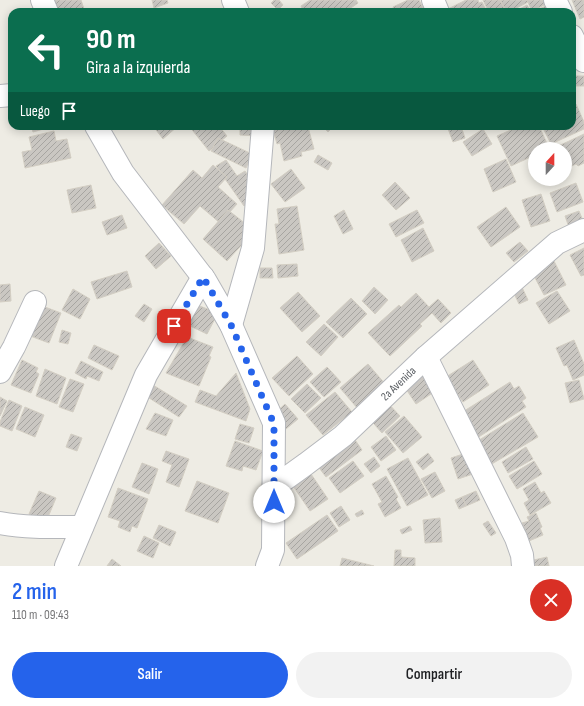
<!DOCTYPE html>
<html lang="es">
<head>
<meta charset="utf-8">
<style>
	:root { --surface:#fff; --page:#f2f2f2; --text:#202124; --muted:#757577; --accent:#2563eb }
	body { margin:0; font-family:"Sofia Sans Condensed",sans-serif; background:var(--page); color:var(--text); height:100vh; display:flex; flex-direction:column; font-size:15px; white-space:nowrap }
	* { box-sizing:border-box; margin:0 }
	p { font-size:13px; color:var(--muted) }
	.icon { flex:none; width:22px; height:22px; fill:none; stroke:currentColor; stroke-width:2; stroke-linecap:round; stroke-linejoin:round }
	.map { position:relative; height:566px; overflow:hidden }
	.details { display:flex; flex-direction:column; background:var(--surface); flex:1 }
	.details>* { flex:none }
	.hud { position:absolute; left:8px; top:8px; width:568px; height:122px; border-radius:12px; box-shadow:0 2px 10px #0003; background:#0b6e4f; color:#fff; overflow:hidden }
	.needle { width:26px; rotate:21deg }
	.tools { position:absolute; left:528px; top:142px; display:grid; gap:8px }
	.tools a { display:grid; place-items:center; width:44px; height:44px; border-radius:50%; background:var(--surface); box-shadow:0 2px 10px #0003; font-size:20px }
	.pin { position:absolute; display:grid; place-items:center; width:34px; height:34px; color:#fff; margin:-17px; border-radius:8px; box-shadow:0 2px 6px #0006 }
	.me { position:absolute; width:44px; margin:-22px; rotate:0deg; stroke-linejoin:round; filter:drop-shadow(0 0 3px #0008) }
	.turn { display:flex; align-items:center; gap:14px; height:84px; padding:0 12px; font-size:18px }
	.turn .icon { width:52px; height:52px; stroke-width:2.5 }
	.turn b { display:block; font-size:28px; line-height:34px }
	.then { display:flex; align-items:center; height:38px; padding:0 12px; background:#0003; gap:8px; font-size:15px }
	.round { display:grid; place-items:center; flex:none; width:42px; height:42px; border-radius:21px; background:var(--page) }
	.overview { display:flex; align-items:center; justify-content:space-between; height:68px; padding:0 12px }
	h1 { font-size:24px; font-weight:600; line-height:30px; color:var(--accent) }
	.action { display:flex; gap:8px; margin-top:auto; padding:8px 12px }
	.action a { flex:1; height:46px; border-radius:24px; background:var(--accent); color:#fff; font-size:16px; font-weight:600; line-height:46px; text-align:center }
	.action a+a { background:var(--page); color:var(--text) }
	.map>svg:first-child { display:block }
	.building { fill:url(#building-hatch); stroke:#d3cec3 }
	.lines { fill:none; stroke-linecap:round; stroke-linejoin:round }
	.street-casing { stroke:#b5b7bb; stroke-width:24 }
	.street { stroke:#fff; stroke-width:22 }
	.route { stroke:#2563eb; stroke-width:7; stroke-dasharray:0 12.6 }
	.labels { text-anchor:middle; stroke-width:3; stroke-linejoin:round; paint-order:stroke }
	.street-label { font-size:12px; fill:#5c6065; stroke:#fff }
</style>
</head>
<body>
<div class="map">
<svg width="584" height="566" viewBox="0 0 584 566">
	<defs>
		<pattern id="building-hatch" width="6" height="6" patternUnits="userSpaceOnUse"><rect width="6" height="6" fill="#cac7c2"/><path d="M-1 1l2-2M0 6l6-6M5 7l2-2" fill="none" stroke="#a7a5a1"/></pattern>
	</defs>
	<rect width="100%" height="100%" fill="#eeece4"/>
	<g class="building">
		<path d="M 54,0 L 81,0 L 85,12 L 58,12 Z"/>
		<path d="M 152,0 L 167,0 L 168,3 L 154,8 Z"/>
		<path d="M 274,0 L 279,0 L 283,5 L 278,10 L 271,3 Z"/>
		<path d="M 310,0 L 356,0 L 358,3 L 345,12 L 304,12 L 301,6 Z"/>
		<path d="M 408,0 L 419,0 L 425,12 L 395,12 L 393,7 Z"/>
		<path d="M 466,0 L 478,0 L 479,3 L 482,2 L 487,12 L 442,12 Z"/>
		<path d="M 483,0 L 500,0 L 506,11 L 489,12 Z"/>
		<path d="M 500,0 L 527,0 L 528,2 L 509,12 L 507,12 Z"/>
		<path d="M 527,0 L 551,0 L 552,1 L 532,11 Z"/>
		<path d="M 572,0 L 584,0 L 584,17 L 580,19 Z"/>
		<path d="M 553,3 L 557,12 L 541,12 L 539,9 Z"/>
		<path d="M 527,5 L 531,12 L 519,12 L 518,10 Z"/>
		<rect x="572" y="76" width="12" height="10"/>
		<path d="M 576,104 L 584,122 L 584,129 L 551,144 L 542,126 L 572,126 L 572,106 Z"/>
		<path d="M 31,126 L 54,126 L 33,132 Z"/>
		<path d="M 153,126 L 178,126 L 163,139 Z"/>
		<path d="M 189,126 L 219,126 L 227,136 L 209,151 Z"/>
		<path d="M 240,126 L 257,126 L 257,136 L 240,135 Z"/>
		<path d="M 272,126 L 303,126 L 303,128 L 308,127 L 314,149 L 301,152 L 302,156 L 284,161 L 280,143 L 277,144 Z"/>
		<path d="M 322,126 L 334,126 L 328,132 Z"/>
		<path d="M 447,126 L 461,126 L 465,138 L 453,142 Z"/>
		<path d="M 520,126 L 539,126 L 549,148 L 535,149 L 535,155 L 511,166 L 497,136 Z"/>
		<path d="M 483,129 L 492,144 L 472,156 L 463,142 Z"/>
		<path d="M 54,131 L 56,141 L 67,139 L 71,158 L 25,168 L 22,152 L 32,150 L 29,137 Z"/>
		<path d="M 584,134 L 584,163 L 578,166 L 576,164 L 565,169 L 565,149 L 552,149 Z"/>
		<path d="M 218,138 L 252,154 L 246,168 L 211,151 Z"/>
		<path d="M 318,155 L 332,163 L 328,170 L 314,162 Z"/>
		<path d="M 506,159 L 516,182 L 493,192 L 484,169 Z"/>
		<path d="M 226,160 L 237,176 L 245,171 L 255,185 L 253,199 L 244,206 L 216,166 Z"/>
		<path d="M 213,165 L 227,177 L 218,187 L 237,204 L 220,223 L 200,206 L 184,224 L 162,205 L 193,170 L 202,178 Z"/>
		<path d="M 291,169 L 305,188 L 285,202 L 271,184 Z"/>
		<path d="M 395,182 L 410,198 L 396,210 L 382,195 Z"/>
		<path d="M 576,183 L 583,202 L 557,212 L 550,193 Z"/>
		<path d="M 91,185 L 96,208 L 72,213 L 67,190 Z"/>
		<path d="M 541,194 L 550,221 L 531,227 L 522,200 Z"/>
		<path d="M 297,206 L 304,250 L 279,254 L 275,224 L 279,224 L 277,209 Z"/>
		<path d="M 506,207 L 520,227 L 491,247 L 477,227 Z"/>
		<path d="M 228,210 L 251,228 L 248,238 L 227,261 L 203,239 Z"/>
		<path d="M 344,210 L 353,229 L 343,234 L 334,216 Z"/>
		<path d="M 417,210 L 424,223 L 396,237 L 389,224 Z"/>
		<path d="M 579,211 L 584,223 L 571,233 L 565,216 Z"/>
		<path d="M 122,215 L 127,228 L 107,235 L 102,222 Z"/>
		<path d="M 423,228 L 434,251 L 412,262 L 401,240 Z"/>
		<path d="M 520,242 L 528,251 L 514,262 L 506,253 Z"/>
		<path d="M 159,243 L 171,256 L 156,269 L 145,256 Z"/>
		<path d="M 584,248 L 584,275 L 581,276 L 570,255 Z"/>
		<path d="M 554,261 L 566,285 L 544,295 L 532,272 Z"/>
		<path d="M 297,264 L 298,276 L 278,278 L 277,265 Z"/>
		<path d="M 260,268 L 272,268 L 273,278 L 260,278 Z"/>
		<path d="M 127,271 L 132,287 L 97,299 L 91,282 Z"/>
		<path d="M 520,283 L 528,300 L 519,304 L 511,287 Z"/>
		<path d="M 10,284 L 11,301 L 0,302 L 0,285 Z"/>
		<path d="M 374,287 L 388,300 L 375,314 L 362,301 Z"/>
		<path d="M 73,289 L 90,299 L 80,319 L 62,310 Z"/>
		<path d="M 557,291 L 570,311 L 549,324 L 536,303 Z"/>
		<path d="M 298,292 L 320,316 L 302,332 L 280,308 Z"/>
		<path d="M 416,293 L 429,307 L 438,299 L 451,313 L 441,323 L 432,313 L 420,324 L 422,326 L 390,356 L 368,333 L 399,305 L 401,307 Z"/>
		<path d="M 351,298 L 367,314 L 343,338 L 326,322 Z"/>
		<path d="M 37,304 L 61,313 L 49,343 L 25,334 Z"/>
		<path d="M 144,304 L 152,309 L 144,322 L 135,316 Z"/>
		<path d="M 197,305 L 218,313 L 207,334 L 188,325 Z"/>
		<path d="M 324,324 L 338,337 L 321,356 L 306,342 Z"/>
		<path d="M 62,330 L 71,333 L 68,344 L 59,342 Z"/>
		<path d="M 187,337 L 213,347 L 209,356 L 211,357 L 199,386 L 166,373 Z"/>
		<path d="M 574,340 L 584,364 L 584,375 L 573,380 L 567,365 L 564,366 L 556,348 Z"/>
		<path d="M 94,345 L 119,356 L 112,370 L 88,358 Z"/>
		<path d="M 297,356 L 313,374 L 289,396 L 272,378 Z"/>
		<path d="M 22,360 L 38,368 L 36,372 L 39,374 L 31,393 L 11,385 Z"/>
		<path d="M 473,360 L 489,385 L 463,402 L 446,377 Z"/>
		<path d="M 81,361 L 103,372 L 99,381 L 87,376 L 86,379 L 75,373 Z"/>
		<path d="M 368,364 L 386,385 L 358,409 L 340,388 Z"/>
		<path d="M 327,367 L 341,382 L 324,397 L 310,382 Z"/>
		<path d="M 45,369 L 66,378 L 57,404 L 36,396 Z"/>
		<path d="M 424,372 L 437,390 L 416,404 L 404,386 Z"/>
		<path d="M 236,373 L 250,409 L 246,421 L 195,402 L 200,390 L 216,396 Z"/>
		<path d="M 70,379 L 84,384 L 73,412 L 59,407 Z"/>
		<path d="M 579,380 L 584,399 L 570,403 L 565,383 Z"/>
		<path d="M 510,382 L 514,389 L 519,386 L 526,398 L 522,401 L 526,407 L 477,438 L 461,413 Z"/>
		<path d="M 307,384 L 321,398 L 305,413 L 291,399 Z"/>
		<path d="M 153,385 L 187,406 L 179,417 L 146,396 Z"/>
		<path d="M 335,392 L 352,412 L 323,435 L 306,415 Z"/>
		<path d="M 0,397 L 7,401 L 0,416 Z"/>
		<path d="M 9,400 L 22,406 L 12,431 L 0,426 L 0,422 Z"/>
		<path d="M 385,400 L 400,416 L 382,433 L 367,416 Z"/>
		<path d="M 285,404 L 298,419 L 286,429 L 273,415 Z"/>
		<path d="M 25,407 L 44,415 L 35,437 L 16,429 Z"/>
		<path d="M 155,413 L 173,420 L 166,436 L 146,429 Z"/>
		<path d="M 523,413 L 538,437 L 490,465 L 476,442 Z"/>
		<path d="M 404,416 L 422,437 L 403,453 L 385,432 Z"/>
		<path d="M 240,424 L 254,428 L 249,443 L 235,439 Z"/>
		<path d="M 71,434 L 82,438 L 77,451 L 66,447 Z"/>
		<path d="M 351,434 L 362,450 L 326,477 L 314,461 Z"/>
		<path d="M 386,436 L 396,450 L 381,461 L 371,447 Z"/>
		<path d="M 235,441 L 263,451 L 256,470 L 243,466 L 242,471 L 226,466 Z"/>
		<path d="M 526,447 L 533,459 L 508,473 L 502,462 Z"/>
		<path d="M 166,451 L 189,459 L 179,487 L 166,482 L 172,465 L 162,461 Z"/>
		<path d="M 469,452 L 476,473 L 458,479 L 451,458 Z"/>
		<path d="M 428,453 L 434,461 L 423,470 L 416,462 Z"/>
		<path d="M 374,457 L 380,466 L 371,473 L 364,464 Z"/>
		<path d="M 408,458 L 428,495 L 407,506 L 387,469 Z"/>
		<path d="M 353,461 L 364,476 L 340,493 L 329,478 Z"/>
		<path d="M 534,461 L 542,474 L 517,489 L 509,476 Z"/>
		<path d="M 142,463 L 158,469 L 149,494 L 132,487 Z"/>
		<path d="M 435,472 L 445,491 L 432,498 L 421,479 Z"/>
		<path d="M 311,474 L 328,499 L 310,511 L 293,486 Z"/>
		<path d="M 386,476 L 398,497 L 396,499 L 401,508 L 385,517 L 378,504 L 382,502 L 372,484 Z"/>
		<path d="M 197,481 L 229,493 L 218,523 L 185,511 Z"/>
		<path d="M 535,482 L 541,493 L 544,491 L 551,503 L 530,515 L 524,503 L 529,500 L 523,489 Z"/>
		<path d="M 118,488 L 148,499 L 137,528 L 132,526 L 130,532 L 118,527 L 120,521 L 108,517 Z"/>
		<path d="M 39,491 L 56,498 L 46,522 L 29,514 Z"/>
		<path d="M 476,491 L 480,500 L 466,506 L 462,497 Z"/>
		<path d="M 462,497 L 466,506 L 459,509 L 455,500 Z"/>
		<path d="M 341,506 L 350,520 L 339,527 L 330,513 Z"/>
		<path d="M 362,510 L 364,514 L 357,517 L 355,514 Z"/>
		<path d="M 536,513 L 542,527 L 540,528 L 543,535 L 529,541 L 522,523 L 529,521 L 527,517 Z"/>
		<path d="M 327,515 L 338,531 L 297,559 L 286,543 Z"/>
		<path d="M 440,518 L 442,542 L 425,543 L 423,520 Z"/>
		<path d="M 488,521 L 496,533 L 491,536 L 483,524 Z"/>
		<path d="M 159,525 L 176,532 L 170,546 L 153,538 Z"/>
		<path d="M 410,526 L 412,530 L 402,534 L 400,530 Z"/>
		<path d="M 144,536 L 159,543 L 153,558 L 137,551 Z"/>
		<path d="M 395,550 L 401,550 L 401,557 L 415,558 L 415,566 L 394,566 Z"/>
		<path d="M 547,557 L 549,566 L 526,566 L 525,562 Z"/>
		<path d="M 342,558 L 374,566 L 340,566 Z"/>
		<path d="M 112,559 L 121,566 L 107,566 Z"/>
	</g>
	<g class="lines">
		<defs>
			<g id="street">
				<path d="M 42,0 L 47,12"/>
				<path d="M 233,0 L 238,12"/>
				<path d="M 433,0 L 438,12"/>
				<path d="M 555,0 L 561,12"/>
				<path d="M 572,36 L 584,61"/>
				<path d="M 0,96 L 12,95"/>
				<path d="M 96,126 L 123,173 L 205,280 L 231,325 L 274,423 L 273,550 L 267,566"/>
				<path d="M 231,325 L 253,248 L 263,126"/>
				<path d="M 426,357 L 516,538 L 522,555 L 523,566"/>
				<path d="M 0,372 L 14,347 L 35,302"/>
				<path id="s1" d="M 274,487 L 306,464 L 343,436 L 426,357 L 557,243 L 584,230"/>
				<path d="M 0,523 C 27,528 55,527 82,527"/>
				<path d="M 66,566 L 146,375 L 203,277"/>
			</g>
		</defs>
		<use href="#street" class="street-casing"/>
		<use href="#street" class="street"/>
	</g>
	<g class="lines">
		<path class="route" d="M 174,326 L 203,277 L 231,325 L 274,424 L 274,502"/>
	</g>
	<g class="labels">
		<g class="street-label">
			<text dy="4" stroke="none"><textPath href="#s1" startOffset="162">2a Avenida</textPath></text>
		</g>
	</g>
</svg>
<div class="tools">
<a><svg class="needle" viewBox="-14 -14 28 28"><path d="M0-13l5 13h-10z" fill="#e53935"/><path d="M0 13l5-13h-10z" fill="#757577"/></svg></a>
</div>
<div class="pin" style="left:174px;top:326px;background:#d93025"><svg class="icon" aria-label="arrive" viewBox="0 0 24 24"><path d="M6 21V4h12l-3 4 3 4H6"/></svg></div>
<svg class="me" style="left:274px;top:502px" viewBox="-20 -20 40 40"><circle r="19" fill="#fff"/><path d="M0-13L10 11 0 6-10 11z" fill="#2563eb"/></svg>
<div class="hud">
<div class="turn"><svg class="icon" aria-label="left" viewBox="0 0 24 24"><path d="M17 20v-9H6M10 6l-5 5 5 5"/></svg><div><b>90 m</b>Gira a la izquierda</div></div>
<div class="then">Luego<svg class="icon" aria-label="arrive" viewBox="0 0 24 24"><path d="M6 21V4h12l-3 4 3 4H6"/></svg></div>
</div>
</div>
<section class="details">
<div class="overview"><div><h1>2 min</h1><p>110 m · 09:43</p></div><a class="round" style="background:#d93025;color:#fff"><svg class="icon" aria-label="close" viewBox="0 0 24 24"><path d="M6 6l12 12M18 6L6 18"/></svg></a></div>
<div class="action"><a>Salir</a><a>Compartir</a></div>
</section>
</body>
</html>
